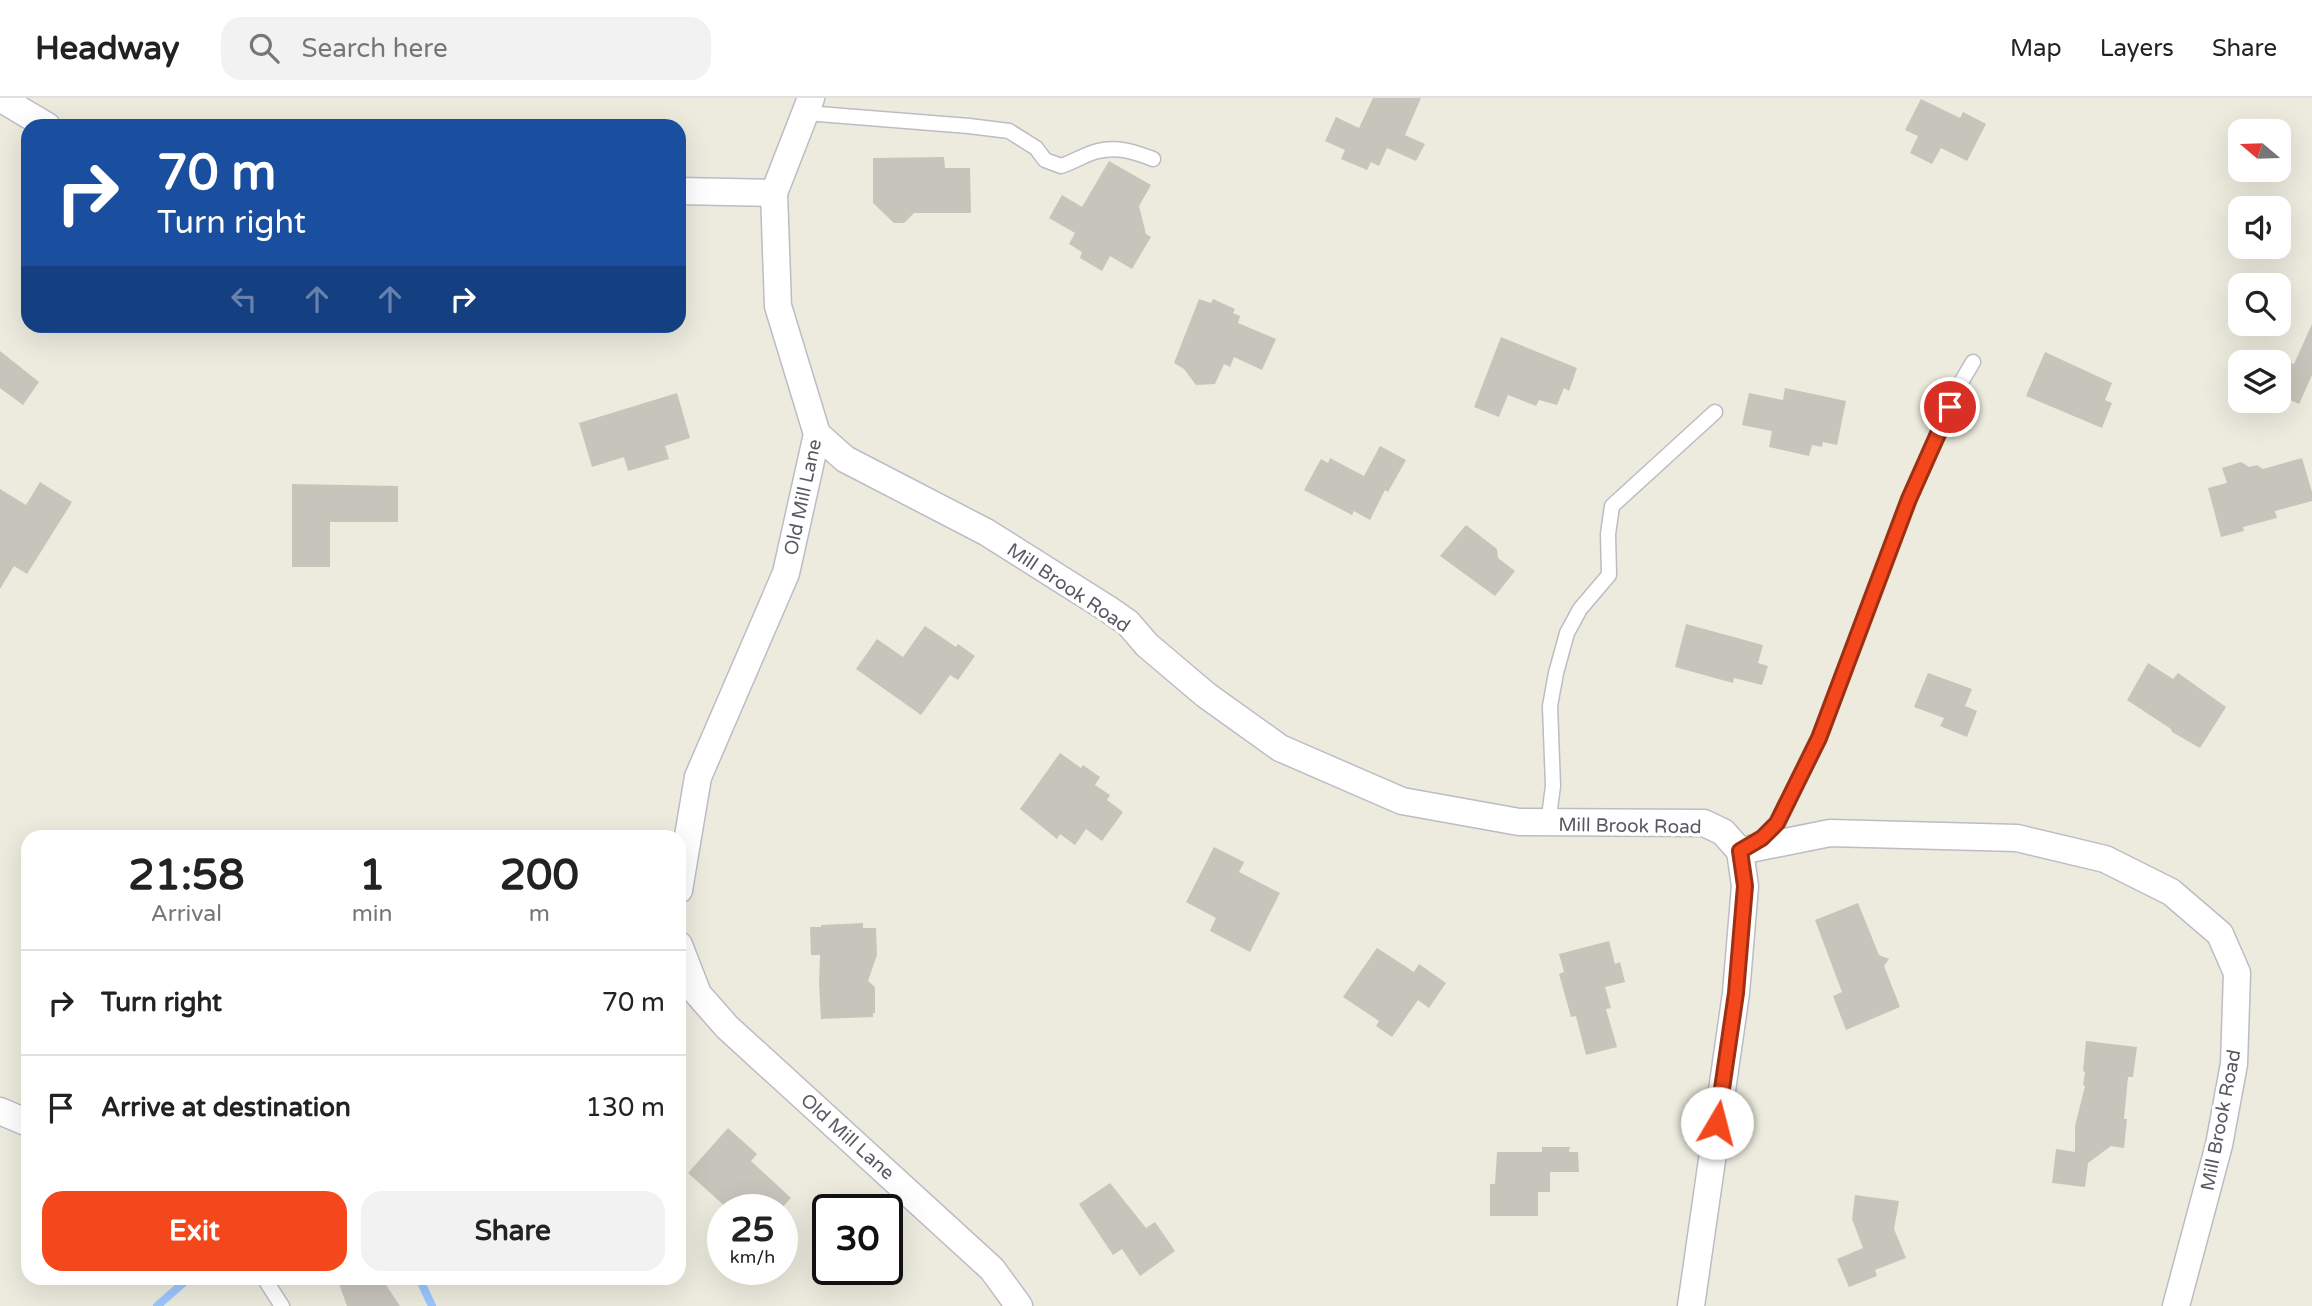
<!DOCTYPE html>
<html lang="en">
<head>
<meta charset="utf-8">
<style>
	:root { --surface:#fff; --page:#f2f2f2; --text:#222; --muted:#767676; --line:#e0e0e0; --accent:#f4481c }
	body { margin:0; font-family:"Varela Round",sans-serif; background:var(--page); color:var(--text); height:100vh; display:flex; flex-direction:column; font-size:26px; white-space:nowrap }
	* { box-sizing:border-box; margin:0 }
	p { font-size:23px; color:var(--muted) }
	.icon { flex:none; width:38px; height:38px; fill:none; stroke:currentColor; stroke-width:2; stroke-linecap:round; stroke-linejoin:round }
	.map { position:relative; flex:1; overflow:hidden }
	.details { position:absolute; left:21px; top:732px; width:665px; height:455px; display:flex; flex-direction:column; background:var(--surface); border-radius:21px; box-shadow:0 7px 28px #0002 }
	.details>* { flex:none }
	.top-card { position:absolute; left:21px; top:21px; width:665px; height:214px; border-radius:21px; box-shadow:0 7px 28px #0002; background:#1a4fa0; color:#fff; overflow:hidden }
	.needle { width:46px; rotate:289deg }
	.fabs { position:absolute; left:2228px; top:21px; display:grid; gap:14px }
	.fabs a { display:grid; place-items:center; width:63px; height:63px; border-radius:14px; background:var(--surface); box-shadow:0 7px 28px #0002; font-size:35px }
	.speed { position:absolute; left:707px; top:1096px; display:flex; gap:14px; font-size:35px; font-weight:700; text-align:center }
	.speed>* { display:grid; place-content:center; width:91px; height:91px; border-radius:50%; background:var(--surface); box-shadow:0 7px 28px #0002; line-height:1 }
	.speed small { font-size:18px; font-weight:400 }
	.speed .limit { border:4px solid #111; border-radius:10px; background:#fff; color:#111 }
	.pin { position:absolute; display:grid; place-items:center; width:60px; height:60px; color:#fff; margin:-30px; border:4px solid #fff; border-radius:50%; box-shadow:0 2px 7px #0007 }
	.me { position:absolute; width:77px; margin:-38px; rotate:8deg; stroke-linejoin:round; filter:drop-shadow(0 0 5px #0008) }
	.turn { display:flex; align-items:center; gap:24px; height:147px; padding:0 21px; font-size:32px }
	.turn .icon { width:91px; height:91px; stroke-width:2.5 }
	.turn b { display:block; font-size:49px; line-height:60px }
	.lanes { display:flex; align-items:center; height:66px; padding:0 21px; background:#0003; justify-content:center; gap:35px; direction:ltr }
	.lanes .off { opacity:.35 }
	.eta { display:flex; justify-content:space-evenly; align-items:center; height:119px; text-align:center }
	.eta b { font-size:42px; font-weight:800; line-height:49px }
	.primary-button { display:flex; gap:14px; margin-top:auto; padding:14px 21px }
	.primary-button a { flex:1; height:80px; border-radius:21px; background:var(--accent); color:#fff; font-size:28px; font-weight:800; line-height:80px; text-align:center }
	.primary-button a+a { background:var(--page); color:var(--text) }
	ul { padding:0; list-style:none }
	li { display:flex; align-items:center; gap:21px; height:105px; padding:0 21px; border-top:2px solid var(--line) }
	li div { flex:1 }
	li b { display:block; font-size:26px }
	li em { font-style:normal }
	header { display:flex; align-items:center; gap:42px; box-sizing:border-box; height:98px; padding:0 35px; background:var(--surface); border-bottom:2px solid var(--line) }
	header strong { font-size:33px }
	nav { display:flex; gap:38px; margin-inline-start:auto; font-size:24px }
	.search { width:490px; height:63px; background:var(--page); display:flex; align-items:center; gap:18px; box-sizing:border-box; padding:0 24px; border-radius:21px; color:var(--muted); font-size:26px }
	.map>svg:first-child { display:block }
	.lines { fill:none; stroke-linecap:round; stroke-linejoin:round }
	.stream { stroke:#9bc7ff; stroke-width:8 }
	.building { fill:#c7c5bb }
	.service-casing { stroke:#bcbdc4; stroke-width:17 }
	.minor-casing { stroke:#bcbdc4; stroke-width:29 }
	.service { stroke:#fff; stroke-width:14 }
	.minor { stroke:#fff; stroke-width:26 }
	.route-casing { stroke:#9f2f12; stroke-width:18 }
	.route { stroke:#f4481c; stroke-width:12 }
	.labels { text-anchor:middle; stroke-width:7; stroke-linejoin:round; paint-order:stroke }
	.street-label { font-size:19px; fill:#575a61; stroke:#fff }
</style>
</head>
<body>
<header>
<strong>Headway</strong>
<div class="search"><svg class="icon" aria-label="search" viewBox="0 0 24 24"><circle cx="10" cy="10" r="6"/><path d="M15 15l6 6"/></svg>Search here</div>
<nav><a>Map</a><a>Layers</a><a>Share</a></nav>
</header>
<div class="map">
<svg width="2312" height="1208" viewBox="0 0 2312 1208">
	<rect width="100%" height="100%" fill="#ecebde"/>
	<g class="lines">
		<g class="stream">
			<path d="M 419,1180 L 432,1208"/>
			<path d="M 157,1208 L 189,1180"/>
		</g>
	</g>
	<g class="building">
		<path d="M 1373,0 L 1421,0 L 1405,37 L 1425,46 L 1416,63 L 1387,50 L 1379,68 L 1371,64 L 1367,72 L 1341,61 L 1345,52 L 1325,43 L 1336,19 L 1359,30 Z"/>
		<path d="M 1921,1 L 1960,20 L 1963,14 L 1986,26 L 1967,63 L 1941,50 L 1932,66 L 1910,55 L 1918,38 L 1905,32 Z"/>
		<path d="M 944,59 L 945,70 L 970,70 L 971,115 L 914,115 L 904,125 L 894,125 L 873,105 L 873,60 Z"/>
		<path d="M 1109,63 L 1151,87 L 1139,108 L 1146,136 L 1151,139 L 1132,171 L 1110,158 L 1102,173 L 1080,160 L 1082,154 L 1069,146 L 1075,135 L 1049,120 L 1062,97 L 1082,109 Z"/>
		<path d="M 1199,201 L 1211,205 L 1213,201 L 1235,211 L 1233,215 L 1240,218 L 1238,225 L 1276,241 L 1262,272 L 1234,259 L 1230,269 L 1224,266 L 1215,286 L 1196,287 L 1184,271 L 1174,265 Z"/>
		<path d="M 2312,226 L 2312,277 L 2299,306 L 2278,297 L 2278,259 L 2294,266 Z"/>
		<path d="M 1501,239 L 1577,270 L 1569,293 L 1564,290 L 1557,307 L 1539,302 L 1536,308 L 1508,297 L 1499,319 L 1474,309 Z"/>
		<path d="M 0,253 L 39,284 L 23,307 L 0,290 Z"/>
		<path d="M 2045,254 L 2112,285 L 2105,302 L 2112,305 L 2102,330 L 2026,298 Z"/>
		<path d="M 1785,290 L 1846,303 L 1837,347 L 1823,344 L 1822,349 L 1812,347 L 1809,358 L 1769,349 L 1772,333 L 1742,327 L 1749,295 L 1783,302 Z"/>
		<path d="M 677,295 L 690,340 L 665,348 L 669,361 L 628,373 L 624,359 L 592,369 L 579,325 Z"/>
		<path d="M 1380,348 L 1406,362 L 1388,394 L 1385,392 L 1370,422 L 1354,413 L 1352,417 L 1304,392 L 1321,361 L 1328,365 L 1330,360 L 1364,378 Z"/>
		<path d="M 2302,360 L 2312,394 L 2312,403 L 2275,413 L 2277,420 L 2243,429 L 2244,433 L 2221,439 L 2208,390 L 2227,385 L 2222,370 L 2241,364 L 2249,369 L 2257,367 L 2263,371 Z"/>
		<path d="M 40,384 L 72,404 L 27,476 L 14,468 L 0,491 L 0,391 L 26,407 Z"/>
		<path d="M 292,386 L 398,388 L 398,424 L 330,424 L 330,469 L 292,469 Z"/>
		<path d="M 1466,427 L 1497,451 L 1498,460 L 1515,473 L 1495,498 L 1440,458 Z"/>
		<path d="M 1686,526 L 1763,547 L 1758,565 L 1768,568 L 1762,587 L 1734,580 L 1733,585 L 1675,569 Z"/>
		<path d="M 925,528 L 956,549 L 958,546 L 975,558 L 958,582 L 950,577 L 921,617 L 856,571 L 877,541 L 903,559 Z"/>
		<path d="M 2148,565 L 2173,581 L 2178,575 L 2226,609 L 2200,650 L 2172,634 L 2171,631 L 2127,602 Z"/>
		<path d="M 1928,575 L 1972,591 L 1965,608 L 1977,613 L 1967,639 L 1940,628 L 1944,620 L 1914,609 Z"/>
		<path d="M 1060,655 L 1081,670 L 1083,667 L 1100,679 L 1095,687 L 1110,697 L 1107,702 L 1123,714 L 1102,743 L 1086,731 L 1075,747 L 1060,736 L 1057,741 L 1020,711 Z"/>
		<path d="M 1214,749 L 1244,764 L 1239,774 L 1280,795 L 1250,854 L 1210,833 L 1216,820 L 1186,804 Z"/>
		<path d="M 1858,805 L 1879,857 L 1889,861 L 1884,868 L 1900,909 L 1846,932 L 1833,898 L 1842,894 L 1815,822 Z"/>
		<path d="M 863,825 L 863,830 L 876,830 L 877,857 L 868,883 L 875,889 L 875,915 L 873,915 L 873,919 L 821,921 L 819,884 L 820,857 L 811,857 L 810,829 L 821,829 L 821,827 Z"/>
		<path d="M 1609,843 L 1615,866 L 1620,864 L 1625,884 L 1605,889 L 1611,910 L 1606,911 L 1617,949 L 1586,957 L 1576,918 L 1571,919 L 1559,876 L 1564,874 L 1559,856 Z"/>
		<path d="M 1377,850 L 1414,874 L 1419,866 L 1446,885 L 1429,910 L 1418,902 L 1392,939 L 1376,928 L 1379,923 L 1343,899 Z"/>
		<path d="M 2086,943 L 2137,949 L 2133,979 L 2128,979 L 2124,1021 L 2127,1021 L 2124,1050 L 2111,1048 L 2088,1065 L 2085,1089 L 2052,1085 L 2056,1051 L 2075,1054 L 2075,1028 L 2085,988 L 2083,987 L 2085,974 L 2083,973 Z"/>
		<path d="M 728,1030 L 757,1056 L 751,1063 L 791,1100 L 781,1111 L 728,1111 L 688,1075 Z"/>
		<path d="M 1542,1049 L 1570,1049 L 1569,1054 L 1578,1054 L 1579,1074 L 1550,1074 L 1550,1094 L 1538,1094 L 1538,1118 L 1490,1118 L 1490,1086 L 1495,1086 L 1497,1054 L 1542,1054 Z"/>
		<path d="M 1110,1085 L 1146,1130 L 1155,1124 L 1175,1153 L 1140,1178 L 1122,1151 L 1113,1157 L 1079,1106 Z"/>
		<path d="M 1855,1097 L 1899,1103 L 1894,1131 L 1906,1160 L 1875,1172 L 1877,1178 L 1849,1189 L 1837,1161 L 1863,1150 L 1852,1121 Z"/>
		<path d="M 337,1180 L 375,1180 L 386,1187 L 400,1208 L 347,1208 Z"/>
	</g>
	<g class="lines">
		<defs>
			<g id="service">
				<path d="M 806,15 L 969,28 L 1009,33 L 1036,50 L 1045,62 L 1061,68 C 1074,64 1085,56 1098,53 C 1117,48 1135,54 1153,61"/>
				<path d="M 1548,726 L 1553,688 L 1550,608 L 1556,575 L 1567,535 L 1580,511 L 1609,477 L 1608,436 L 1612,408 L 1715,314"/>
				<path d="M 1753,745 L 1762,740 L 1778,725 L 1819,640 L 1909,401 L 1960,286 L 1973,264"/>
				<path d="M 264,1180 L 282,1208"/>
			</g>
			<g id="minor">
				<path d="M 0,0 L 47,28"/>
				<path d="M 679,93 L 774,95"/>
				<path d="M 817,336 L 845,361 L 986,434 L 1108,511 L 1128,525 L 1147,547 L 1206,597 L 1280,650 L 1402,703 L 1519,724 L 1704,725 L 1723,734 L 1740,753"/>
				<path d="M 1740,753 L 1830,735 L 2017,740 L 2105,761 L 2171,794 L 2220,836 L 2237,875 L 2234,966 L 2219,1047 L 2176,1208"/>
				<path d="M 679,792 L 698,679 L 786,475 L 817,336 L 778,208 L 774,95 L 811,0"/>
				<path d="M 679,847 L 698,896 L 727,929 L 992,1171 L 1019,1208"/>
				<path d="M 0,1013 L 28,1025"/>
				<path d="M 1691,1208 L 1736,895 L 1745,788 L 1740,753"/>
			</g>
		</defs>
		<use href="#service" class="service-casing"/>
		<use href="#minor" class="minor-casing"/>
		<use href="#service" class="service"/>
		<use href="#minor" class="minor"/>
	</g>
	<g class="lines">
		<defs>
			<path id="route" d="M 1717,1025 L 1736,895 L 1745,788 L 1740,753 L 1762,740 L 1777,725 L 1819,640 L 1909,401 L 1950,309"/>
		</defs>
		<use href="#route" class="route-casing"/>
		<use href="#route" class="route"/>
	</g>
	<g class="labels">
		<g class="street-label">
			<text transform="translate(802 399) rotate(-78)" y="7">Old Mill Lane</text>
			<text transform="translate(1069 489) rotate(34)" y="7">Mill Brook Road</text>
			<text transform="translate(1630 727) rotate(1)" y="7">Mill Brook Road</text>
			<text transform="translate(2220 1022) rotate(-79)" y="7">Mill Brook Road</text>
			<text transform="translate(848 1038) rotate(42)" y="7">Old Mill Lane</text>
		</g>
	</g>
</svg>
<div class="fabs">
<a><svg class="needle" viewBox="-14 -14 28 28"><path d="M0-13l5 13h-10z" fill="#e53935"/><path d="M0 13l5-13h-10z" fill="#767676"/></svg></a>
<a><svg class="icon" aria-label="sound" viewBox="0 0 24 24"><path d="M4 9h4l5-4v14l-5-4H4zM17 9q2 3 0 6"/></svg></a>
<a><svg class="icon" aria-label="search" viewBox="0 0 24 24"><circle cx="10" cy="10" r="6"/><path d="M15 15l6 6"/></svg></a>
<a><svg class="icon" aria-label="layers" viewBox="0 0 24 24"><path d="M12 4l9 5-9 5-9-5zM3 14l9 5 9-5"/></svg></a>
</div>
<div class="speed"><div>25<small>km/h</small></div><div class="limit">30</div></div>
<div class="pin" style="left:1950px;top:309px;background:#d93025"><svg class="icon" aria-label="arrive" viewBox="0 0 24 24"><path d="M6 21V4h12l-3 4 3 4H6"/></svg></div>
<svg class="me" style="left:1717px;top:1025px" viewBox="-20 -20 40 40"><circle r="19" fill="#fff"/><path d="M0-13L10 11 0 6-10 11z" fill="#f4481c"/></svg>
<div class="top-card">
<div class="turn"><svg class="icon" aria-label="right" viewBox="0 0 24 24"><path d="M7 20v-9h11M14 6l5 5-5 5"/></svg><div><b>70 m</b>Turn right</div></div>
<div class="lanes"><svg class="icon off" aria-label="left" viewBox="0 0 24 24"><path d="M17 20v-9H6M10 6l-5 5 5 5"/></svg><svg class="icon off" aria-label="ahead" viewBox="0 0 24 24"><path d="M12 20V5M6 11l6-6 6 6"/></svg><svg class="icon off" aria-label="ahead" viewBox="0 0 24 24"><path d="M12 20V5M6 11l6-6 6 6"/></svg><svg class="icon" aria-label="right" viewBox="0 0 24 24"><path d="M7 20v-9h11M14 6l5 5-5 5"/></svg></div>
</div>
<section class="details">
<div class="eta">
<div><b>21:58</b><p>Arrival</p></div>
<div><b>1</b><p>min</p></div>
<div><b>200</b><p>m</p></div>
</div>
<ul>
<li><svg class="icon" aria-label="right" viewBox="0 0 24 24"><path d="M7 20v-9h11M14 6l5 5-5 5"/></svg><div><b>Turn right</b></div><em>70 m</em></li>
<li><svg class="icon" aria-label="arrive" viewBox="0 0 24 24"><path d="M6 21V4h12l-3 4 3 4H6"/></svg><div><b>Arrive at destination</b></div><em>130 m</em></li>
</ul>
<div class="primary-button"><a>Exit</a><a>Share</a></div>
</section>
</div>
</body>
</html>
